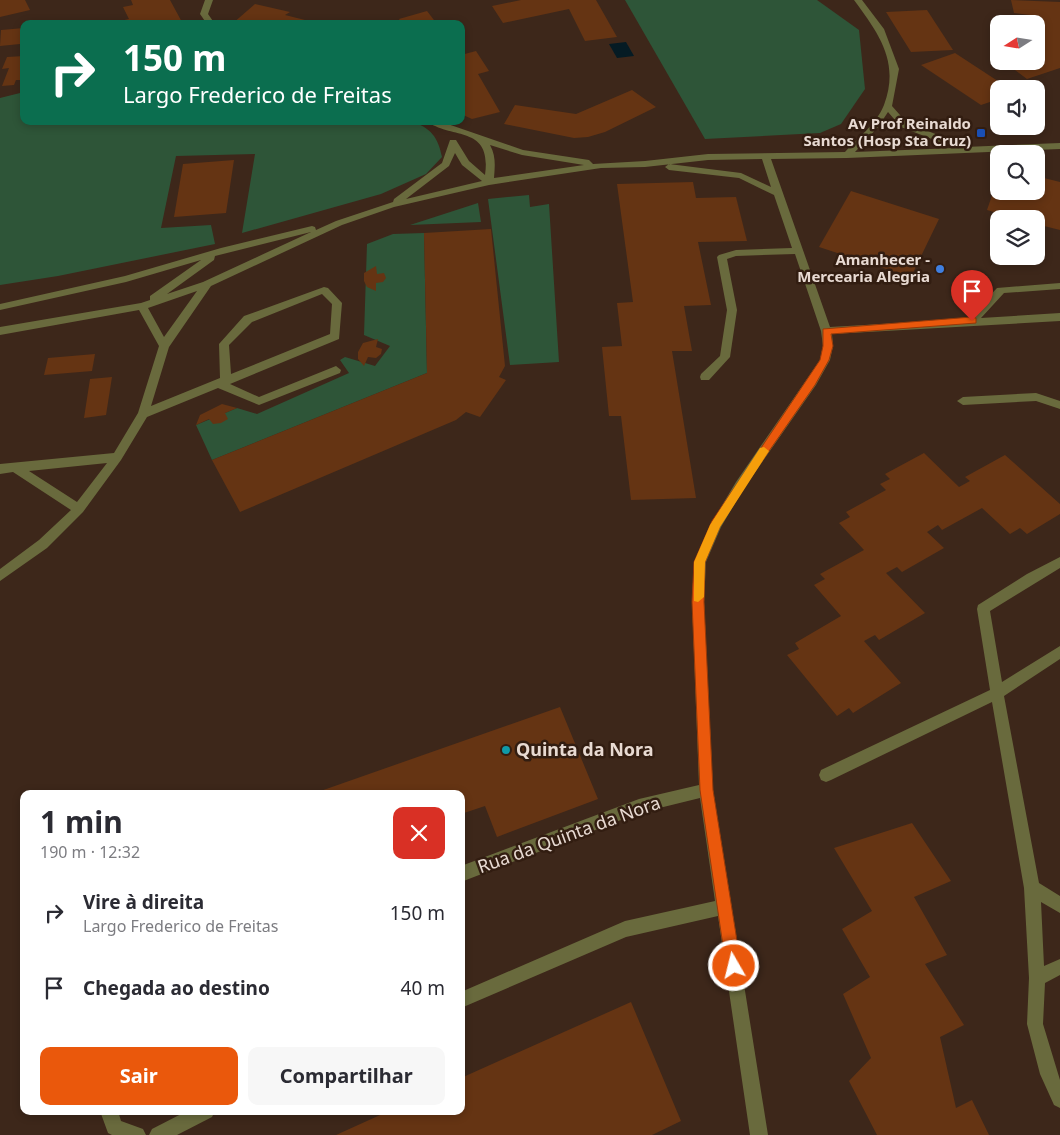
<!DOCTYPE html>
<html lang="pt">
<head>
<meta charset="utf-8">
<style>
	:root { --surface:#fff; --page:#f7f7f7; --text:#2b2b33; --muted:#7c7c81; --accent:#ea580c }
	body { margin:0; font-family:"Noto Sans",sans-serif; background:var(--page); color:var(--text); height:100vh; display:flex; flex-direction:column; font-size:19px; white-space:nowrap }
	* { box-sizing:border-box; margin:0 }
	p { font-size:16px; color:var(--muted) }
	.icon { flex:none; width:28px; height:28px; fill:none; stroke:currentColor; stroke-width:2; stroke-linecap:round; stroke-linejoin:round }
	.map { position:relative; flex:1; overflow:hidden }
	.side { position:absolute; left:20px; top:790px; width:445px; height:325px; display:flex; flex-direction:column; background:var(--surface); border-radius:10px; box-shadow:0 2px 8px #0003 }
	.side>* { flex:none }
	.hud { position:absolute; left:20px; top:20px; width:445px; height:105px; border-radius:10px; box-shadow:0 2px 8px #0003; background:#0b6e4f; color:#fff; overflow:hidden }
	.needle { width:32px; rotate:258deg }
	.controls { position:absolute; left:990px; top:15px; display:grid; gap:10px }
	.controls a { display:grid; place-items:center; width:55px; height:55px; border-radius:10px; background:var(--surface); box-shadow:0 2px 8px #0003; font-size:25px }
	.pin { position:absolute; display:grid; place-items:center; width:42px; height:42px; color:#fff; margin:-51px -21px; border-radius:50% 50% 50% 0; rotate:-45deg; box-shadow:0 0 5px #0007 }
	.pin .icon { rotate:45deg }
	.me { position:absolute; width:55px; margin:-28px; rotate:352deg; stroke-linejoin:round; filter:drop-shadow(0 0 4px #0008) }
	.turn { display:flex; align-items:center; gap:18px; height:105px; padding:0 20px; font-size:22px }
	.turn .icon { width:65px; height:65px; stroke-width:2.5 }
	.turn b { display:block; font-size:35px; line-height:42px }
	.round { display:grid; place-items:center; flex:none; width:52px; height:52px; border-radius:10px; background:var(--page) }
	.headline { display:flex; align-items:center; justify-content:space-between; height:85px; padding:0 20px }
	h1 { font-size:30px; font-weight:700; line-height:38px }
	.button { display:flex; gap:10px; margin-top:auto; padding:10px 20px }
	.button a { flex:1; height:58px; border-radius:10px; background:var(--accent); color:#fff; font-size:20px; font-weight:700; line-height:58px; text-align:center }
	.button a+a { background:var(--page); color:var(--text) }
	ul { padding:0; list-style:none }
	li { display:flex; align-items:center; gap:15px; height:75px; padding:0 20px }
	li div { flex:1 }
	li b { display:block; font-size:19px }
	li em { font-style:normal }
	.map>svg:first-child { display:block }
	.green { fill:#2e5538 }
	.water { fill:#051b24 }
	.building { fill:#653413 }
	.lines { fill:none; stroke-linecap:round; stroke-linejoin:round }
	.minor { fill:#696a3d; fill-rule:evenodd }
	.route { fill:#ea580c; stroke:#983908 }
	.slow { fill:#f59e0b }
	.transit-dot { fill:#1a4fb4; stroke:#321d11; stroke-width:2 }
	.shop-dot { fill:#3f7fe0; stroke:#321d11; stroke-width:2 }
	.culture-dot { fill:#0f9aa8; stroke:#321d11; stroke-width:2 }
	.labels { text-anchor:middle; stroke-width:5; stroke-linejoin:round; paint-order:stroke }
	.far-poi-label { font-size:15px; font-weight:bold; fill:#e8dad2; stroke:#321d11; text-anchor:end }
	.poi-label { font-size:18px; font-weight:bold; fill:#e8dad2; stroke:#321d11; text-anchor:start }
	.street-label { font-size:18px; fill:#e8dad2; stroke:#321d11 }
</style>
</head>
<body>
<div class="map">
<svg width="1060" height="1135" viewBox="0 0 1060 1135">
	<rect width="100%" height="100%" fill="#3d271a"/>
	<g class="green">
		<path d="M 625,0 L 817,0 L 859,30 L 865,89 L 841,124 L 820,133 L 705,139 Z"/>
		<path d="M 24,92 L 24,121 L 411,121 C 431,128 438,137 442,157 L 426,174 L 381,194 L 242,233 L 255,154 L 176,156 L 161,228 L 211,225 L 215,244 L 58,276 L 0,285 L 0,98 Z"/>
		<path d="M 529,195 L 530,207 L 549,204 L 559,362 L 510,365 L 488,199 Z"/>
		<path d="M 478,203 L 481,222 L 410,225 Z"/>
		<path d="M 424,233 L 427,373 L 212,460 L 196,425 L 237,408 L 257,414 L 349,373 L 340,360 L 345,357 L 375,366 L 390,346 L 364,335 L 367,244 L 393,234 Z"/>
	</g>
	<path class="water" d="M 626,42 L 634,56 L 617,58 L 609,44 Z"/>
	<g class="building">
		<path d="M 0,0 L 25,0 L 30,10 L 0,17 Z"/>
		<path d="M 131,0 L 170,0 L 183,24 L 121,24 L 120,21 L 129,19 L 123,7 L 133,5 Z"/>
		<path d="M 521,0 L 596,0 L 617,37 L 585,41 L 569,9 L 503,23 L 492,6 Z"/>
		<path d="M 1011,0 L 1060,2 L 1060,68 L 1027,79 L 1003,61 L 1036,61 L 1035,24 L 1038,16 L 1014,13 Z"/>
		<path d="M 255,4 L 290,12 L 285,15 L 309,21 L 306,24 L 232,24 Z"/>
		<path d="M 927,10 L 953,50 L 911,52 L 886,12 Z"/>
		<path d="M 427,11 L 437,24 L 402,24 L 399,19 Z"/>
		<path d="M 24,28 L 20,44 L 0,46 L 1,30 Z"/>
		<path d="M 476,51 L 489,71 L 478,74 L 500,112 L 472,119 L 461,114 L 461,55 Z"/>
		<path d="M 955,53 L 1010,89 L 999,89 L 999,99 L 981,105 L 921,65 Z"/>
		<path d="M 24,56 L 24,80 L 16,80 L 14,85 L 2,86 L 9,68 L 2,69 L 7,57 Z"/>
		<path d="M 632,90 L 656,107 L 605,132 L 588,137 L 574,138 L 504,124 L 515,105 L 576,114 Z"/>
		<path d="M 234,160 L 226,213 L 174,217 L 183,164 Z"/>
		<path d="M 1036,176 L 1060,182 L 1060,230 L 1036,224 L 1036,219 L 1018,219 L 987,210 L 998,178 L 999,191 L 1036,191 Z"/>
		<path d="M 693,182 L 696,198 L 736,197 L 747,241 L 698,242 L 711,305 L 684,306 L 692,351 L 672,351 L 696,498 L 631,500 L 621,416 L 609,416 L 602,347 L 622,346 L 617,303 L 633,302 L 617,184 Z"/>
		<path d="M 851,191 L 939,219 L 911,277 L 819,247 Z"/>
		<path d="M 491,229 L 505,366 L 499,377 L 506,380 L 480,417 L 466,412 L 456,420 L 240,512 L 212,460 L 427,373 L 424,233 Z"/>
		<path d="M 376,266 L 377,274 L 384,273 L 386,278 L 383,282 L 376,283 L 376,291 L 367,287 L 364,281 L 364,273 Z"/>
		<path d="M 378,339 L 376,347 L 382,349 L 381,354 L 376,358 L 368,357 L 364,366 L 358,359 L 358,352 L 363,343 Z"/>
		<path d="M 95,354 L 92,371 L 44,375 L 48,358 Z"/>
		<path d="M 112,377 L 106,415 L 84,418 L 90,379 Z"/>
		<path d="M 222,404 L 237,408 L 225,413 L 228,419 L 221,423 L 213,424 L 209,419 L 196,425 L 200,415 Z"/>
		<path d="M 924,453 L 959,487 L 970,481 L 965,477 L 1005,455 L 1060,504 L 1060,514 L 1027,534 L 1020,528 L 1010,534 L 982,508 L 942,530 L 938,525 L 927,532 L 944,548 L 902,572 L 897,567 L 886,573 L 925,613 L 879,640 L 875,635 L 864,641 L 901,683 L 853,713 L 849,708 L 837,716 L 787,655 L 799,649 L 795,643 L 841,616 L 814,585 L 825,579 L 820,574 L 864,550 L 839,523 L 850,517 L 846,512 L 886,490 L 880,484 L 890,479 L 885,474 Z"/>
		<path d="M 560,707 L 598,799 L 497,837 L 485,806 L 461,814 L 461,794 L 312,794 Z"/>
		<path d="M 912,823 L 951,881 L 914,897 L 947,955 L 925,964 L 964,1025 L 940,1037 L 956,1108 L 972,1100 L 989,1135 L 877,1135 L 849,1081 L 871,1058 L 843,994 L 870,977 L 842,929 L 872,911 L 834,848 Z"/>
		<path d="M 631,1002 L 681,1121 L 652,1135 L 336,1135 L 389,1111 L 461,1111 L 461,1078 Z"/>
	</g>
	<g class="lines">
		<g class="minor">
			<path d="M 205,0 L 213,0 L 208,14 L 215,24 L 207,24 L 200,14 Z"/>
			<path d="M 854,0 L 862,0 L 884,29 L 899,69 L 892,106 L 907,123 L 964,145 L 965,147 L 1060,143 L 1060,149 L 847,158 L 771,159 L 830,327 L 968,319 L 997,288 L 1060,283 L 1060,289 L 1004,293 L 981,318 L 1060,313 L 1060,321 L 832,334 L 833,346 L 830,360 L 816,385 L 744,488 L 721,527 L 706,562 L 704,602 L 713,790 L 768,1135 L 750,1135 L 718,916 L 626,937 L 461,1008 L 461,992 L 625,921 L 715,901 L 700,798 L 639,813 L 461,882 L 461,866 L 639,799 L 699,785 L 692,602 L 694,562 L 712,522 L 736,482 L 820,360 L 823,346 L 821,331 L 795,254 L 736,256 L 727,259 L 737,310 L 730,357 L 709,380 L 701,380 L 700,377 L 701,374 L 720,356 L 727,310 L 717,257 L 719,255 L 736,250 L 792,248 L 774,195 L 739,178 L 669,170 L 665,167 L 669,164 L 741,173 L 771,187 L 762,159 L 708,160 L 645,167 L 601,168 L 489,185 L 394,207 L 342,225 L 211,286 L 169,347 L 151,406 L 220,378 L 219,344 L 244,316 L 324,287 L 328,288 L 342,303 L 339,339 L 230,384 L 259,397 L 336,366 L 341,370 L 340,373 L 259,405 L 218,388 L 147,417 L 121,460 L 83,512 L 47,548 L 0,581 L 0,569 L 39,540 L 71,510 L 13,472 L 0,474 L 0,464 L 114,453 L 138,413 L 159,346 L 139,310 L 0,335 L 0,327 L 141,303 L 150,300 L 150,296 L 201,260 L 126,282 L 0,310 L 0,304 L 125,276 L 221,248 L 312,226 L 315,227 L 316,230 L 336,221 L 393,202 L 394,199 L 442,163 L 450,140 L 456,140 L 469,161 L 485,175 C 492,125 453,140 426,121 L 439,121 L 523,150 L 589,160 L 593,164 L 645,161 L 708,154 L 845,152 C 857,139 877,123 884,105 C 900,62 879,34 854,0 ZM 888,112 L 901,127 L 955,148 L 855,152 L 878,127 ZM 490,145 L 522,155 L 584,165 L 494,178 C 495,166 496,156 490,145 ZM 455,153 L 462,165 L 482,181 L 406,199 L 449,166 ZM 311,232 L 203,282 L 167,294 L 214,260 L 215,256 ZM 197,291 L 164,337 L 148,308 ZM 322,294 L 332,304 L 330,334 L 231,374 L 229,345 L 252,322 ZM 107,463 L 77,502 L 29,471 Z"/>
			<path d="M 1036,393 L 1060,401 L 1060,409 L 1036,401 L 963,405 L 957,401 L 963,397 Z"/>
			<path d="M 1060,557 L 1060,568 L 990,611 L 1002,682 L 1060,646 L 1060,659 L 1004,696 L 1039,883 L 1060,896 L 1060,913 L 1041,902 L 1044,966 L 1060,959 L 1060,975 L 1045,983 L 1043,1024 L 1060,1080 L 1060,1108 L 1054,1105 L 1040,1074 L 1027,1024 L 1029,978 L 1024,888 L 992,702 L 831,780 L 826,782 L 821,780 L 819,775 L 821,770 L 990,690 L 977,609 L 978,605 L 1027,574 Z"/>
			<path d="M 100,1111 L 118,1111 L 121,1121 L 143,1129 L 146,1135 L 112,1135 L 108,1133 Z"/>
			<path d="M 187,1111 L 215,1111 L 212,1117 L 177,1135 L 149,1135 L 152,1129 Z"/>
		</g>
	</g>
	<path class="route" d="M 972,317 L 976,318 L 976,323 L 831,334 L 833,346 L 829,360 L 815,385 L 744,487 L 720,526 L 705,562 L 704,602 L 713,790 L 741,966 L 739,971 L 734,973 L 728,971 L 726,966 L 700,790 L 692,602 L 694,562 L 712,521 L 820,360 L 823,346 L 823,329 Z"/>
	<path class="slow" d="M 764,447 L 769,451 L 720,527 L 705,562 L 704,597 L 698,602 L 694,601 L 694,562 L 710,525 L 760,448 Z"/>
	<rect class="transit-dot" x="976" y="128" width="10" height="10" rx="2.5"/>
	<circle class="shop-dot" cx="940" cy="269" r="5"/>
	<circle class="culture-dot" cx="506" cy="750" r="5"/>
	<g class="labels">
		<g class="far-poi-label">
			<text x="971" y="129">Av Prof Reinaldo<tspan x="971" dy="17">Santos (Hosp Sta Cruz)</tspan></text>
			<text x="930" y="265">Amanhecer -<tspan x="930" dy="17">Mercearia Alegria</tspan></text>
		</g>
		<g class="poi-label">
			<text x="516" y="756">Quinta da Nora</text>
		</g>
		<g class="street-label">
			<text transform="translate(569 835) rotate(-20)" y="6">Rua da Quinta da Nora</text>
		</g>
	</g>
</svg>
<div class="controls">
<a><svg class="needle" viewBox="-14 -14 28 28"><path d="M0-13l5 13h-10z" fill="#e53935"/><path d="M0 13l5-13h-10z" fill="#7c7c81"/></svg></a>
<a><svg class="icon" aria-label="sound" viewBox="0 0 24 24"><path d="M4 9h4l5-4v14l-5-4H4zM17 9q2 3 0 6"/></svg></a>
<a><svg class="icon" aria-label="search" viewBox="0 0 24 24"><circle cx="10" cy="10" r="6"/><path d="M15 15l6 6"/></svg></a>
<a><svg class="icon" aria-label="layers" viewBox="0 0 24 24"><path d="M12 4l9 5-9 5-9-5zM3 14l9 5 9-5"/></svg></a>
</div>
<div class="pin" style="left:972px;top:321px;background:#d93025"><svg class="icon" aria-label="arrive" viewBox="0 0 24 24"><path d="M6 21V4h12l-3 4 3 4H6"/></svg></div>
<svg class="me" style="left:734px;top:966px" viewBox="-20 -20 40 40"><circle r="17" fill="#ea580c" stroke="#fff" stroke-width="3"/><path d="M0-11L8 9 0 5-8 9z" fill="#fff"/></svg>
<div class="hud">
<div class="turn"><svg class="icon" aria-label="right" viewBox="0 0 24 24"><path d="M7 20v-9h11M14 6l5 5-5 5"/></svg><div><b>150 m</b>Largo Frederico de Freitas</div></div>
</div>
<section class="side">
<div class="headline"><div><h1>1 min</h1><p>190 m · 12:32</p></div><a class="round" style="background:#d93025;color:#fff"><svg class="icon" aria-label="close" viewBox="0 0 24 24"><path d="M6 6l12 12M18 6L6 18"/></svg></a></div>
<ul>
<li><svg class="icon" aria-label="right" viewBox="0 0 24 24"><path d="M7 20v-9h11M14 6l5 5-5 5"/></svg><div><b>Vire à direita</b><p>Largo Frederico de Freitas</p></div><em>150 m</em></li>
<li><svg class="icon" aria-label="arrive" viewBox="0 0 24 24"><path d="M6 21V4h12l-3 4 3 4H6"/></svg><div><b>Chegada ao destino</b></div><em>40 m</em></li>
</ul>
<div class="button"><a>Sair</a><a>Compartilhar</a></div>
</section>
</div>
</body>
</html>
